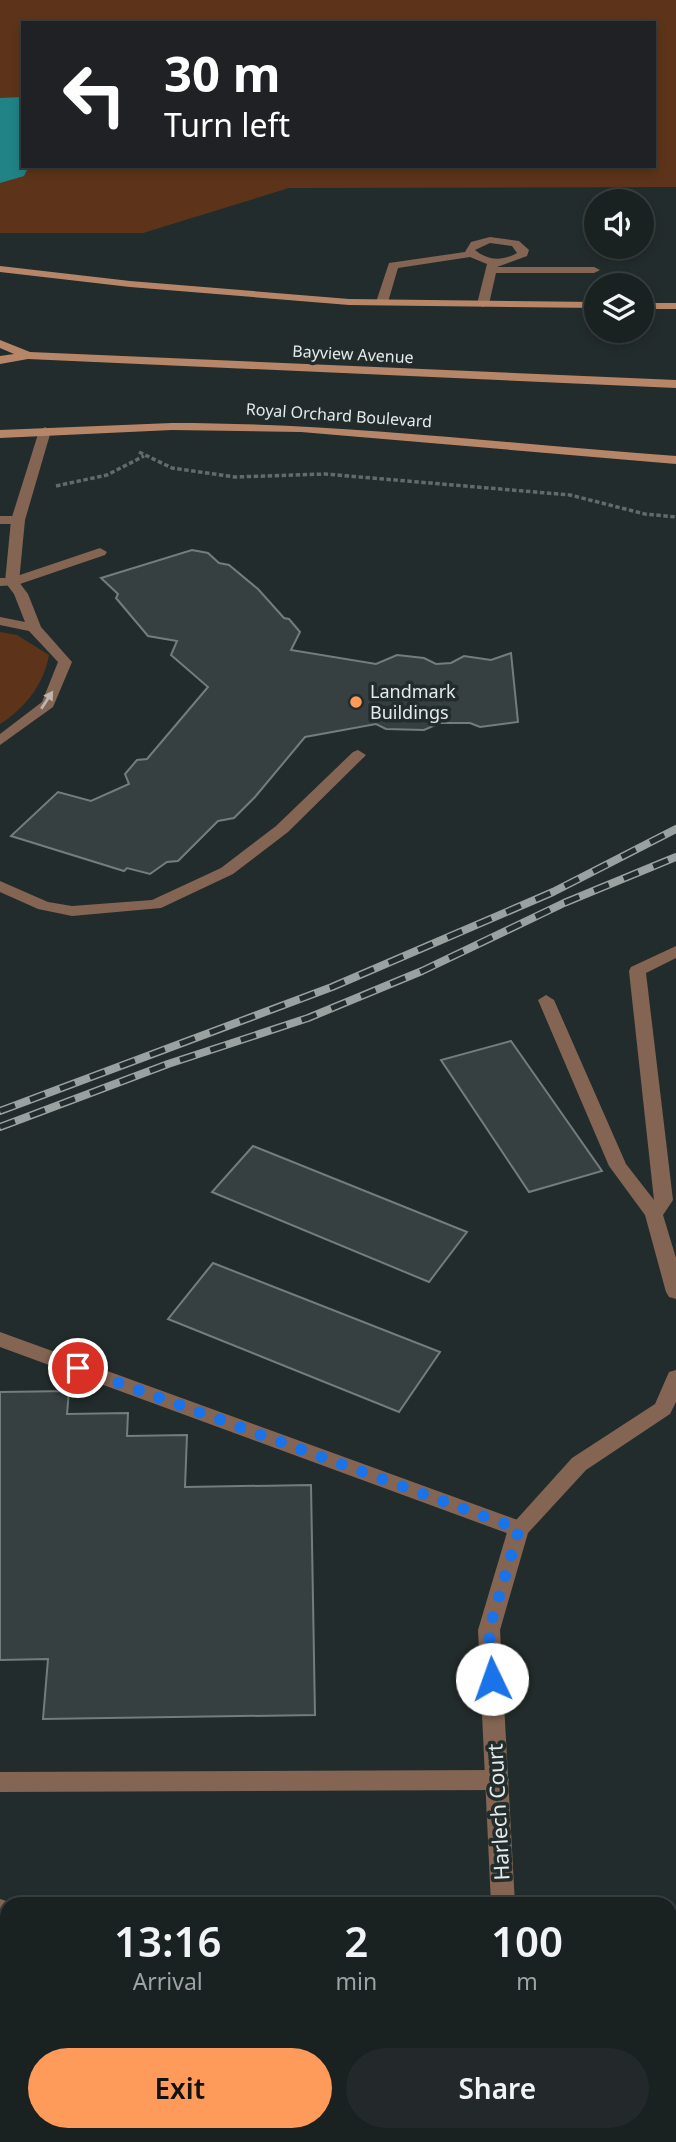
<!DOCTYPE html>
<html lang="en">
<head>
<meta charset="utf-8">
<style>
	:root { --surface:#1a2121; --page:#23292a; --text:#f1f3f6; --muted:#9fa3a5; --line:#383e3f; --accent:#ff9b5a }
	body { margin:0; font-family:"Noto Sans",sans-serif; background:var(--page); color:var(--text); height:100vh; display:flex; flex-direction:column; font-size:26px; white-space:nowrap }
	* { box-sizing:border-box; margin:0 }
	p { font-size:23px; color:var(--muted) }
	.icon { flex:none; width:38px; height:38px; fill:none; stroke:currentColor; stroke-width:2; stroke-linecap:round; stroke-linejoin:round }
	.map { position:relative; flex:1; overflow:hidden }
	.details { position:absolute; left:0px; top:1897px; width:677px; height:245px; display:flex; flex-direction:column; background:var(--surface); border-radius:21px 21px 0 0; box-shadow:0 4px 10px #0003,0 0 0 2px var(--line) }
	.details>* { flex:none }
	.hud { position:absolute; left:21px; top:21px; width:635px; height:147px; border-radius:0px; box-shadow:0 4px 10px #0003,0 0 0 2px var(--line); background:#202124; color:#fff; overflow:hidden }
	.controls { position:absolute; left:584px; top:189px; display:grid; gap:14px }
	.controls a { display:grid; place-items:center; width:70px; height:70px; border-radius:50%; background:var(--surface); box-shadow:0 4px 10px #0003,0 0 0 2px var(--line); font-size:35px }
	.pin { position:absolute; display:grid; place-items:center; width:60px; height:60px; color:#fff; margin:-30px; border:4px solid #fff; border-radius:50%; box-shadow:0 2px 7px #0007 }
	.me { position:absolute; width:77px; margin:-38px; rotate:357deg; stroke-linejoin:round; filter:drop-shadow(0 0 5px #0008) }
	.turn { display:flex; align-items:center; gap:24px; height:147px; padding:0 28px; font-size:32px }
	.turn .icon { width:91px; height:91px; stroke-width:2.5 }
	.turn b { display:block; font-size:49px; line-height:60px }
	.eta { display:flex; justify-content:space-evenly; align-items:center; height:119px; text-align:center }
	.eta b { font-size:42px; font-weight:600; line-height:49px }
	.cta { display:flex; gap:14px; margin-top:auto; padding:14px 28px }
	.cta a { flex:1; height:80px; border-radius:42px; background:var(--accent); color:#111; font-size:28px; font-weight:600; line-height:80px; text-align:center }
	.cta a+a { background:var(--page); color:var(--text) }
	.map>svg:first-child { display:block }
	.green { fill:#5d3419; fill-rule:evenodd }
	.water { fill:#218385 }
	.building { fill:#364040; stroke:#737d7d; stroke-width:2 }
	.lines { fill:none; stroke-linecap:round; stroke-linejoin:round }
	.path { stroke:#626b6b; stroke-width:3.5; stroke-dasharray:4.5 2.5; stroke-linecap:butt }
	.lane { fill:#846553; fill-rule:evenodd }
	.street { fill:#846553; fill-rule:evenodd }
	.secondary { fill:#b78669; fill-rule:evenodd }
	.rail-casing { stroke:#9aa1a1; stroke-width:8 }
	.rail { stroke:#232c2c; stroke-width:5; stroke-dasharray:16; stroke-linecap:butt }
	.oneway { fill:#beb5ae }
	.route { stroke:#1a73e8; stroke-width:12; stroke-dasharray:0 21.6 }
	.poi-dot { fill:#ff9b5a; stroke:#232c2c; stroke-width:2.5 }
	.labels { text-anchor:middle; stroke-width:7; stroke-linejoin:round; paint-order:stroke }
	.far-street-label { font-size:16px; fill:#e4eaea; stroke:#232c2c }
	.poi-label { font-size:18px; fill:#e4eaea; stroke:#232c2c; text-anchor:start }
	.near-street-label { font-size:21px; fill:#e4eaea; stroke:#232c2c }
</style>
</head>
<body>
<div class="map">
<svg width="676" height="2142" viewBox="0 0 676 2142">
	<rect width="100%" height="100%" fill="#232c2c"/>
	<g class="green">
		<path d="M 0,0 L 676,0 L 676,187 L 289,188 L 143,233 L 0,233 ZM 23,23 L 654,23 L 654,166 L 23,166 Z"/>
		<path d="M 0,632 L 17,635 L 49,655 C 44,684 25,708 0,724 Z"/>
	</g>
	<path class="water" d="M 23,97 L 23,166 L 29,166 L 24,176 L 0,183 L 0,98 Z"/>
	<g class="building">
		<path d="M 192,550 L 208,553 L 219,563 L 229,565 L 258,589 L 284,618 L 289,619 L 300,632 L 291,650 L 376,664 L 397,655 L 424,658 L 436,664 L 451,663 L 464,656 L 491,660 L 511,653 L 518,722 L 480,727 L 470,723 L 440,723 L 424,730 L 386,729 L 376,724 L 305,737 L 255,797 L 234,818 L 218,821 L 178,861 L 167,862 L 150,874 L 127,868 L 124,871 L 11,836 L 58,792 L 91,801 L 129,784 L 125,774 L 137,760 L 147,759 L 208,687 L 171,655 L 177,641 L 148,636 L 116,598 L 118,594 L 101,578 Z"/>
		<path d="M 511,1041 L 602,1171 L 529,1192 L 441,1060 Z"/>
		<path d="M 253,1146 L 467,1232 L 429,1282 L 212,1192 Z"/>
		<path d="M 213,1263 L 440,1352 L 399,1412 L 168,1319 Z"/>
		<path d="M 69,1391 L 67,1414 L 128,1413 L 127,1436 L 187,1435 L 185,1487 L 311,1485 L 315,1715 L 43,1719 L 48,1659 L 0,1660 L 0,1392 Z"/>
	</g>
	<g class="lines">
		<g class="path">
			<path d="M 139,452 L 172,468 L 235,477 L 325,474 L 570,495 L 645,514 L 676,517"/>
			<path d="M 56,486 L 107,475 L 144,456"/>
		</g>
		<g class="lane">
			<path d="M 490,237 L 519,241 L 529,250 L 527,256 L 497,267 L 594,267 L 600,270 L 594,273 L 496,273 L 489,304 L 483,307 L 477,304 L 487,264 L 470,257 L 398,268 L 388,302 L 382,305 L 376,302 L 389,263 L 465,252 L 471,242 ZM 490,243 L 512,246 L 517,253 C 503,261 488,261 475,250 Z"/>
			<path d="M 0,516 L 18,516 L 25,520 L 18,524 L 0,524 Z"/>
			<path d="M 100,548 L 107,552 L 105,555 L 17,585 L 0,586 L 0,578 L 11,578 Z"/>
			<path d="M 358,750 L 366,755 L 363,758 L 288,832 L 233,874 L 161,908 L 72,916 L 38,909 L 0,892 L 0,881 L 48,902 L 72,906 L 152,900 L 221,868 L 276,826 L 353,752 Z"/>
			<path d="M 676,946 L 676,958 L 646,973 L 673,1200 L 663,1215 L 676,1258 L 676,1299 L 669,1297 L 666,1292 L 645,1215 L 609,1166 L 538,1000 L 546,995 L 554,1000 L 626,1164 L 654,1200 L 629,971 L 631,967 Z"/>
			<path d="M 0,1332 L 526,1523 L 530,1529 L 526,1535 L 519,1537 L 512,1535 L 0,1347 Z"/>
			<path d="M 497,1770 L 505,1773 L 509,1780 L 505,1787 L 497,1790 L 0,1792 L 0,1772 Z"/>
			<path d="M 0,1899 L 16,1904 L 7,1904 L 7,1922 L 0,1921 Z"/>
			<path d="M 7,2045 L 7,2069 L 0,2070 L 0,2046 Z"/>
		</g>
		<g class="street">
			<path d="M 45,427 L 51,431 L 25,520 L 19,582 L 28,594 L 41,627 L 72,662 L 53,707 L 0,745 L 0,734 L 42,702 L 58,662 L 29,631 L 0,625 L 0,617 L 25,622 L 14,594 L 5,582 L 11,520 L 39,431 Z"/>
			<path d="M 676,1370 L 676,1402 L 670,1414 L 586,1470 L 528,1533 L 500,1630 L 515,1904 L 491,1904 L 478,1630 L 508,1529 L 572,1458 L 655,1404 L 669,1372 Z"/>
			<path d="M 520,2135 L 546,2135 L 548,2142 L 522,2142 Z"/>
		</g>
		<g class="secondary">
			<path d="M 0,266 L 130,281 L 349,299 L 597,302 L 597,308 L 349,305 L 130,287 L 0,272 Z"/>
			<rect x="642" y="303" width="34" height="6"/>
			<path d="M 0,340 L 30,352 L 676,380 L 676,388 L 28,359 L 0,364 L 0,356 L 14,354 L 0,348 Z"/>
			<path d="M 172,423 C 341,423 508,444 676,456 L 676,464 L 301,432 L 172,430 L 0,438 L 0,430 Z"/>
		</g>
		<defs>
			<g id="rail">
				<path d="M 0,1111 L 332,987 L 553,892 L 676,829"/>
				<path d="M 0,1127 L 168,1064 L 308,1018 L 422,971 L 564,903 L 676,857"/>
			</g>
		</defs>
		<use href="#rail" class="rail-casing"/>
		<use href="#rail" class="rail"/>
	</g>
	<defs><path id="oneway-solid" d="M-6-.8H1V-3.2L6.5 0L1 3.2V.8H-6Z" transform="scale(1.75)"/></defs>
	<use class="oneway" href="#oneway-solid" transform="translate(47 700) rotate(-57)"/>
	<g class="lines">
		<path class="route" d="M 78,1368 L 519,1529 L 489,1630 L 492,1679"/>
	</g>
	<circle class="poi-dot" cx="356" cy="702" r="7"/>
	<g class="labels">
		<g class="far-street-label">
			<text transform="translate(353 354) rotate(3)" y="6">Bayview Avenue</text>
			<text transform="translate(339 415) rotate(4)" y="6">Royal Orchard Boulevard</text>
		</g>
		<g class="poi-label">
			<text x="370" y="698">Landmark<tspan x="370" dy="21">Buildings</tspan></text>
		</g>
		<g class="near-street-label">
			<text transform="translate(499 1812) rotate(-93)" y="7">Harlech Court</text>
		</g>
	</g>
</svg>
<div class="controls">
<a><svg class="icon" aria-label="sound" viewBox="0 0 24 24"><path d="M4 9h4l5-4v14l-5-4H4zM17 9q2 3 0 6"/></svg></a>
<a><svg class="icon" aria-label="layers" viewBox="0 0 24 24"><path d="M12 4l9 5-9 5-9-5zM3 14l9 5 9-5"/></svg></a>
</div>
<div class="pin" style="left:78px;top:1368px;background:#d93025"><svg class="icon" aria-label="arrive" viewBox="0 0 24 24"><path d="M6 21V4h12l-3 4 3 4H6"/></svg></div>
<svg class="me" style="left:492px;top:1679px" viewBox="-20 -20 40 40"><circle r="19" fill="#fff"/><path d="M0-13L10 11 0 6-10 11z" fill="#1a73e8"/></svg>
<div class="hud">
<div class="turn"><svg class="icon" aria-label="left" viewBox="0 0 24 24"><path d="M17 20v-9H6M10 6l-5 5 5 5"/></svg><div><b>30 m</b>Turn left</div></div>
</div>
<section class="details">
<div class="eta">
<div><b>13:16</b><p>Arrival</p></div>
<div><b>2</b><p>min</p></div>
<div><b>100</b><p>m</p></div>
</div>
<div class="cta"><a>Exit</a><a>Share</a></div>
</section>
</div>
</body>
</html>
